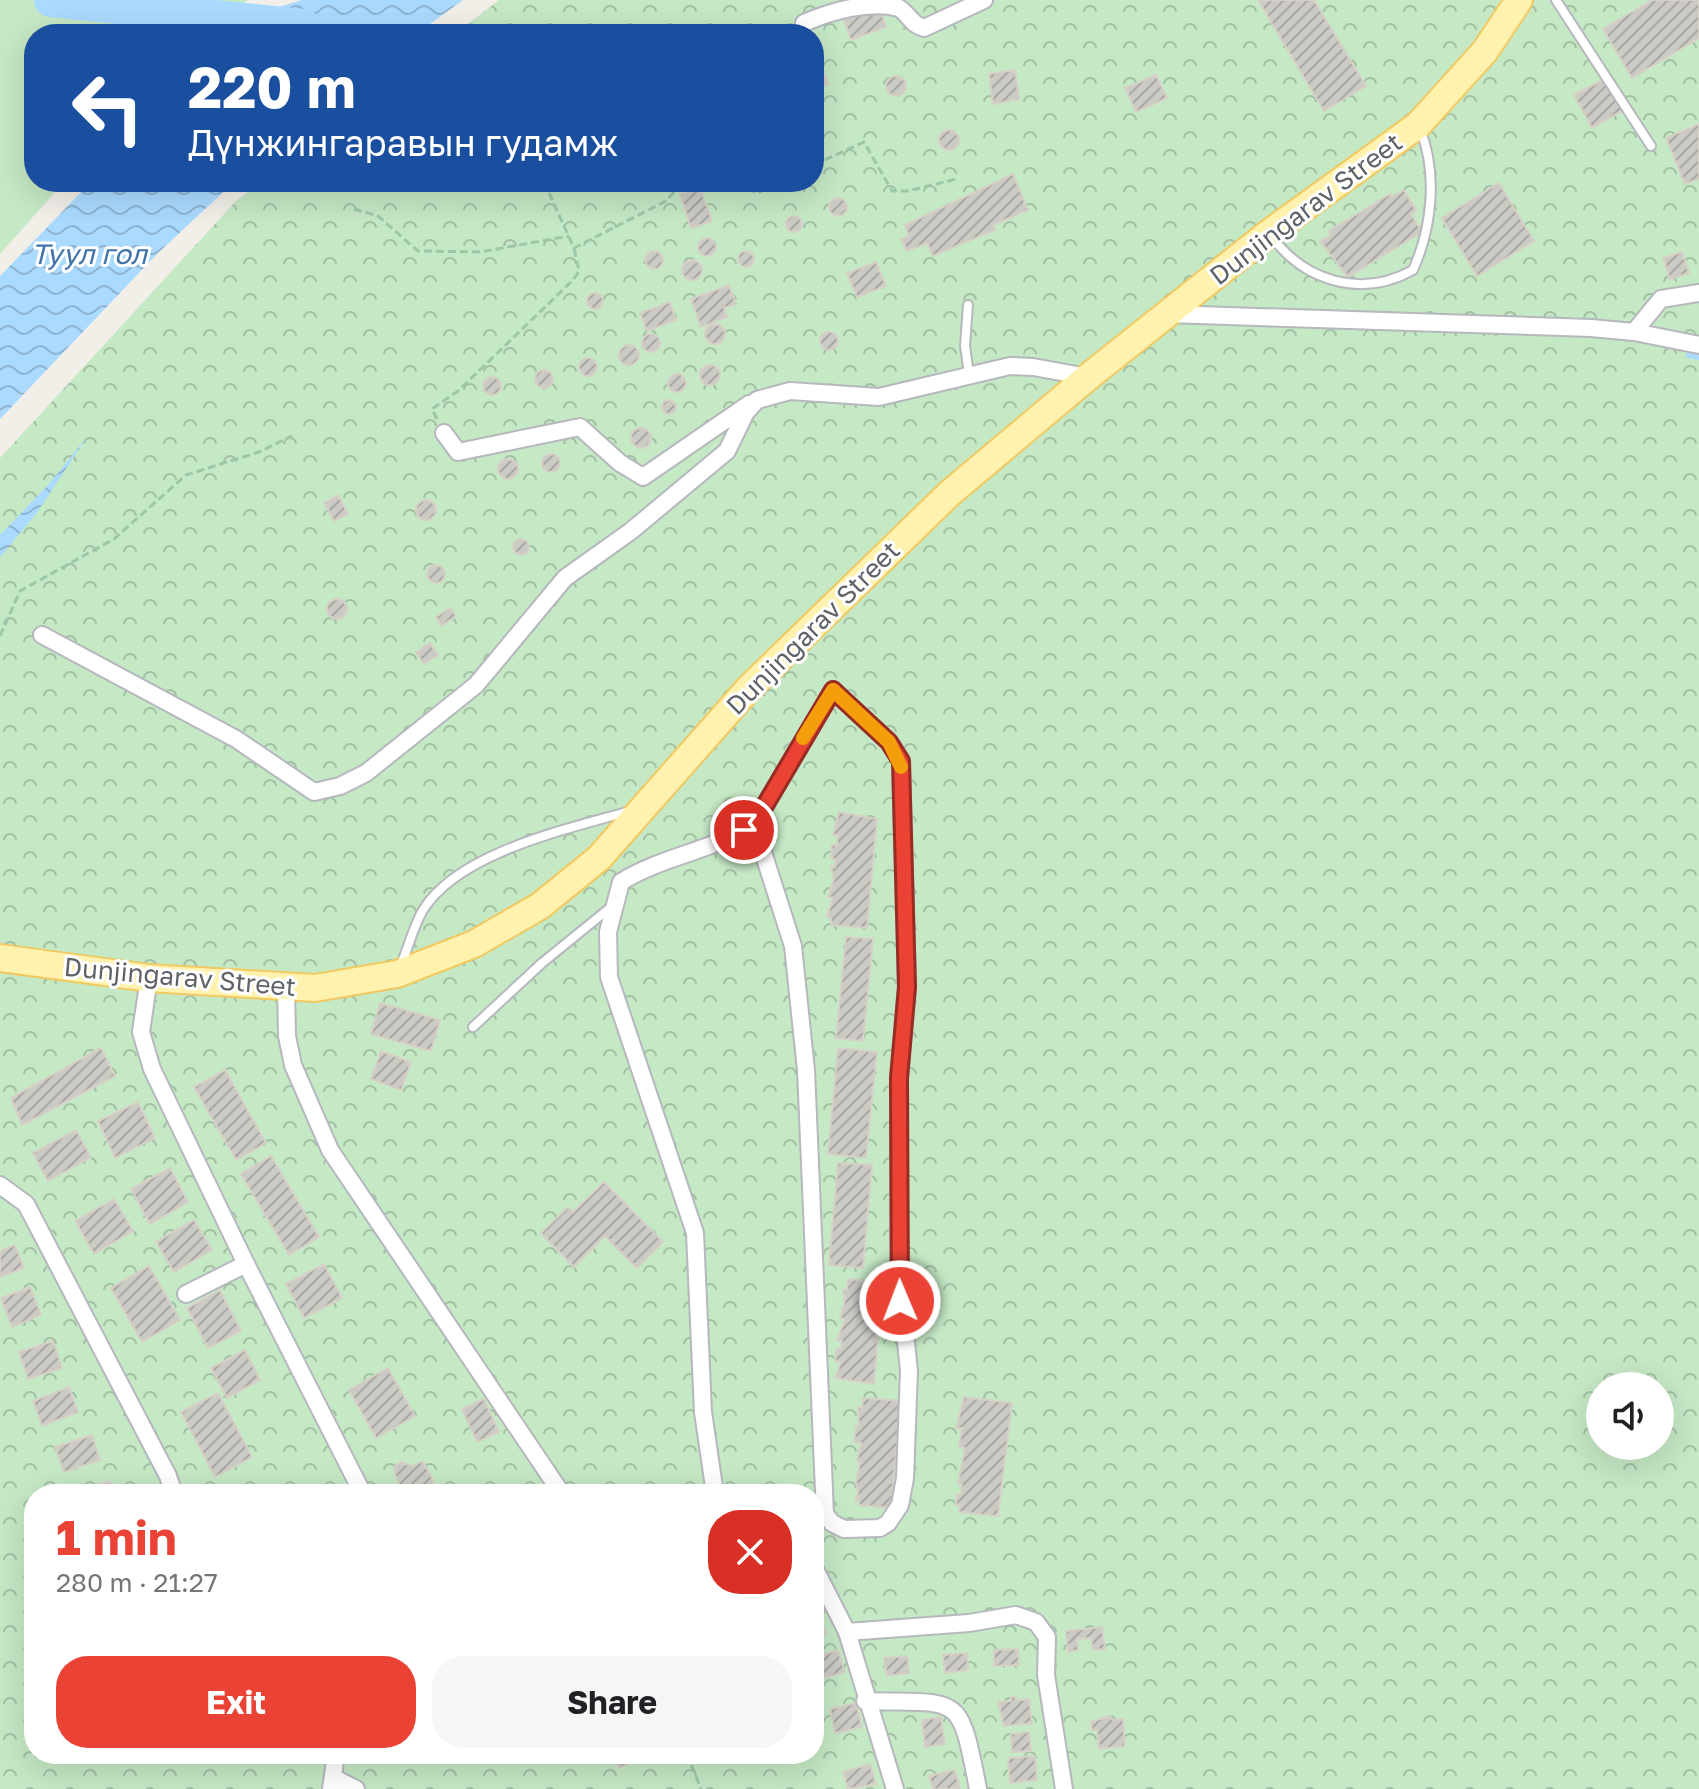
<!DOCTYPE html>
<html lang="en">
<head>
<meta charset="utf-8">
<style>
	:root { --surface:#fff; --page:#f6f6f6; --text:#202124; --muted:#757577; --accent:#ea4335 }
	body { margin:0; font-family:"Golos Text",sans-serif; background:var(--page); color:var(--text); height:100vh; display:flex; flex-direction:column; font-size:30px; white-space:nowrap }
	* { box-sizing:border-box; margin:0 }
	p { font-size:26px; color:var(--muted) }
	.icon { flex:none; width:44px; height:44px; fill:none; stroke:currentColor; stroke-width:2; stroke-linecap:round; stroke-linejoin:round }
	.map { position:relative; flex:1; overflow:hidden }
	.side { position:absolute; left:24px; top:1484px; width:800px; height:280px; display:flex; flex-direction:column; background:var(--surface); border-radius:32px; box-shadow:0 8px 32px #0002 }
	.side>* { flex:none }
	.guide { position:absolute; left:24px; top:24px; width:800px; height:168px; border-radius:32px; box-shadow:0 8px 32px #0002; background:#1a4fa0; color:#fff; overflow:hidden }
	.tools { position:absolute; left:1586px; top:1372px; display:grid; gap:16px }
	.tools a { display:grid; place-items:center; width:88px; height:88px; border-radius:50%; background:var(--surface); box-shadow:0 8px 32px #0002; font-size:40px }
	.pin { position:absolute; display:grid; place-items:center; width:68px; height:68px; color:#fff; margin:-34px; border:4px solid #fff; border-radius:50%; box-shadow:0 2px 8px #0007 }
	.me { position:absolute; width:88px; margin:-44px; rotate:359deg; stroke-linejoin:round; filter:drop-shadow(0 0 6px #0008) }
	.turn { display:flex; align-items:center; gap:28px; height:168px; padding:0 32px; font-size:36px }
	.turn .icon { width:104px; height:104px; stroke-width:2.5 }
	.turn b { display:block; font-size:56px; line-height:68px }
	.round { display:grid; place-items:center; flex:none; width:84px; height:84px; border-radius:32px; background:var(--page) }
	.head { display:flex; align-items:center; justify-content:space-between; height:136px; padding:0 32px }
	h1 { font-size:48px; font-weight:700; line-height:60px; color:var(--accent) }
	.cta { display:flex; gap:16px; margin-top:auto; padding:16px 32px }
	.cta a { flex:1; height:92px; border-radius:32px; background:var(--accent); color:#fff; font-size:32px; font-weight:700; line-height:92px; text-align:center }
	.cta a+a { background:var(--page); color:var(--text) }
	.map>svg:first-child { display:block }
	.grass { fill:#c5e8c5 }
	.park { fill:url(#park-crowns); fill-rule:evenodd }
	.water { fill:url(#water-waves) }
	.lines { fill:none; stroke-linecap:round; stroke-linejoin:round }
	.stream { stroke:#aadaff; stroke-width:6 }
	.river { stroke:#aadaff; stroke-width:34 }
	.building { fill:url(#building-hatch); stroke:#d6d1c6; stroke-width:2 }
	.service-casing { stroke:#b5b8bc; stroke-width:12 }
	.minor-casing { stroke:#b5b8bc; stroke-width:20 }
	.primary-casing { stroke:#f2c960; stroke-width:30 }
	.path { stroke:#9cc7a9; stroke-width:3; stroke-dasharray:8 4; stroke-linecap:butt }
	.service { stroke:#fff; stroke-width:8 }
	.minor { stroke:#fff; stroke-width:16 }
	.primary { stroke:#fff2af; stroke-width:26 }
	.route-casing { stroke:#982c22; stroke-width:20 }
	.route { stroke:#ea4335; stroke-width:14 }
	.slow { stroke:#f59e0b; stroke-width:14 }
	.labels { text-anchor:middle; stroke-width:6; stroke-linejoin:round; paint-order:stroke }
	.street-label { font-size:26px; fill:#5f6368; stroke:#fff }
	.water-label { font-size:28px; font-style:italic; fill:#4174aa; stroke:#fff }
</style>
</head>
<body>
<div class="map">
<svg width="1699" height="1789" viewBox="0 0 1699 1789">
	<defs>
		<pattern id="park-crowns" width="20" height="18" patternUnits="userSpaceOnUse" patternTransform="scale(2)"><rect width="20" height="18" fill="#c5e8c5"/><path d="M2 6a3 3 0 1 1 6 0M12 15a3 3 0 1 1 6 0" fill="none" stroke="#a3c0a4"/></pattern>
		<pattern id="water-waves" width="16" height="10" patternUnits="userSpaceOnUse" patternTransform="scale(2)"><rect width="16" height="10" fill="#aadaff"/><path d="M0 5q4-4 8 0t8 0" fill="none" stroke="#8eb4d2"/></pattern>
		<pattern id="building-hatch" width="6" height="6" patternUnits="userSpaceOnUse" patternTransform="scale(2)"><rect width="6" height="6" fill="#cccac5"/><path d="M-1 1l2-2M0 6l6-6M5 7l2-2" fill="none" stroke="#a9a8a4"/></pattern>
	</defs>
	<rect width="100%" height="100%" fill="#f1efe8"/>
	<path class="grass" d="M 0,0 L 248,0 L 211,34 L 34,34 L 34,182 L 64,182 L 0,254 Z"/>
	<path class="park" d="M 499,0 L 1699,0 L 1699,1789 L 0,1789 L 0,458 L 236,201 L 261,182 L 814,182 L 814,34 L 455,34 ZM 1600,1386 L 1660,1386 L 1660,1446 L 1600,1446 ZM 34,1494 L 814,1494 L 814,1754 L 34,1754 Z"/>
	<g class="water">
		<path d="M 302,0 L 463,0 L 416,34 L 246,34 L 272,9 Z"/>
		<path d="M 91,182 L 234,182 L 158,253 L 0,419 L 0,276 Z"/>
		<path d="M 87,437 L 36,514 L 0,557 L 0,535 L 49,484 Z"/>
	</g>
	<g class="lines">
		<path class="stream" d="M 1689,355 L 1699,357"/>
		<path class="river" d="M 51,0 L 303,26"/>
	</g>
	<g class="building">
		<path d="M 1258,0 L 1314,0 L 1366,86 L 1324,111 Z"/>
		<path d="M 1652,0 L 1699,0 L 1699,38 L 1632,78 L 1603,29 Z"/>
		<path d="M 879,7 L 886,27 L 851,40 L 844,20 Z"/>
		<path d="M 814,51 L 828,84 L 814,90 Z"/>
		<path d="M 1015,70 L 1019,99 L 993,104 L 989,74 Z"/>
		<path d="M 1156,75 L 1167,98 L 1136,112 L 1125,88 Z"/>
		<circle cx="896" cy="86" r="10"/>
		<path d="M 1606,78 L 1625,109 L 1592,128 L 1574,95 Z"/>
		<path d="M 1699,124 L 1699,179 L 1685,184 L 1666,138 Z"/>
		<circle cx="949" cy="140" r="10"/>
		<path d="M 1013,174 L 1028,210 L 993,225 L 995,230 L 933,256 L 927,243 L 907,251 L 901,239 L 909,236 L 905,225 Z"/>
		<path d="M 1499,183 L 1534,241 L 1477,276 L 1442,218 Z"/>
		<path d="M 700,187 L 712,221 L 691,228 L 680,194 Z"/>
		<path d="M 1404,190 L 1416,210 L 1411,214 L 1422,232 L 1348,277 L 1320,241 L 1331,235 L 1329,231 L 1390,194 L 1392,197 Z"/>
		<circle cx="838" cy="207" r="9"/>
		<circle cx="794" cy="224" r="8"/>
		<circle cx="707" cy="247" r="9"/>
		<circle cx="654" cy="260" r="9"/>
		<circle cx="746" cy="259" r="8"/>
		<path d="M 1682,252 L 1689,273 L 1670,279 L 1663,258 Z"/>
		<circle cx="692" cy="270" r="10"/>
		<path d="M 876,262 L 886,286 L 857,297 L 847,273 Z"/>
		<path d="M 729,285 L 736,304 L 724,308 L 727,317 L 701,327 L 691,299 Z"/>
		<circle cx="595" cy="301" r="8"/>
		<path d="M 670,302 L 676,320 L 647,331 L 640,313 Z"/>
		<circle cx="715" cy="334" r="10"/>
		<circle cx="829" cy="341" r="9"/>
		<circle cx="651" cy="343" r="9"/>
		<circle cx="629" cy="355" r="10"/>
		<circle cx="588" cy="367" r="9"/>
		<circle cx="710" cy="375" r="10"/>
		<circle cx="544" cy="379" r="9"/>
		<circle cx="677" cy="383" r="9"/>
		<circle cx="492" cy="386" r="9"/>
		<circle cx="669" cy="407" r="7"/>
		<circle cx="641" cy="438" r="10"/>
		<circle cx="551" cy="463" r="9"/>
		<circle cx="508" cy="469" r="10"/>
		<path d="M 338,495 L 348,514 L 334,521 L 324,503 Z"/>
		<circle cx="426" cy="510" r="10"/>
		<circle cx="521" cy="547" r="8"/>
		<circle cx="436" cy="574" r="9"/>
		<circle cx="337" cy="609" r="10"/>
		<path d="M 450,608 L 456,616 L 441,626 L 436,617 Z"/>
		<path d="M 430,643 L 438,655 L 424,664 L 416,652 Z"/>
		<path d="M 839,812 L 877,819 L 867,928 L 831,925 L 831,919 L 827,916 L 833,898 L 828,897 L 834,879 L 831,866 L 835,867 L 835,860 L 831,857 L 832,845 L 837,845 L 838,835 L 833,835 Z"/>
		<path d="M 846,937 L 873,939 L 863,1041 L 836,1038 Z"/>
		<path d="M 380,1003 L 440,1020 L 431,1051 L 371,1034 Z"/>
		<path d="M 101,1048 L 115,1076 L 22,1125 L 11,1098 Z"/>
		<path d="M 838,1048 L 877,1052 L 866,1158 L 828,1154 Z"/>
		<path d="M 381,1051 L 411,1062 L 401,1090 L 371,1079 Z"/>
		<path d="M 225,1070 L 266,1143 L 236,1160 L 194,1087 Z"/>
		<path d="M 138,1102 L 155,1138 L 115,1158 L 98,1121 Z"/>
		<path d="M 76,1130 L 91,1157 L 48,1181 L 33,1153 Z"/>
		<path d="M 271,1156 L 319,1237 L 289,1255 L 241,1174 Z"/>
		<path d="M 838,1163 L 872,1165 L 863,1268 L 829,1265 Z"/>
		<path d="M 170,1168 L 188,1202 L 150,1224 L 131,1189 Z"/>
		<path d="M 604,1182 L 663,1242 L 637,1268 L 605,1236 L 574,1267 L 541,1233 L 568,1207 L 573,1212 Z"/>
		<path d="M 114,1199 L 133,1231 L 94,1254 L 75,1221 Z"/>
		<path d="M 194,1220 L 212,1250 L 174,1272 L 156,1242 Z"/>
		<path d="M 15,1245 L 24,1268 L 0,1277 L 0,1251 Z"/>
		<path d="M 324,1264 L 342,1298 L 304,1318 L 286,1284 Z"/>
		<path d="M 149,1266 L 180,1320 L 142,1342 L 111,1288 Z"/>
		<path d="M 848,1279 L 883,1282 L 874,1384 L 835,1378 L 841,1362 L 835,1361 L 837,1349 L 841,1349 L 842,1341 L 837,1340 L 845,1319 L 840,1318 L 845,1300 L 843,1290 L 847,1290 Z"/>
		<path d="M 30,1287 L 41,1315 L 12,1327 L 1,1298 Z"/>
		<path d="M 220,1290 L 241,1331 L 208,1348 L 187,1308 Z"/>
		<path d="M 53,1341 L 62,1368 L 28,1379 L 19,1352 Z"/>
		<path d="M 245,1350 L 260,1380 L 227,1398 L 211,1368 Z"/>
		<path d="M 388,1368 L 415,1416 L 376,1438 L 349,1390 Z"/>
		<path d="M 69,1387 L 78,1412 L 42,1426 L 33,1401 Z"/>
		<path d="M 218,1393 L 252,1457 L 215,1477 L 181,1412 Z"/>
		<path d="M 964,1397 L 1012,1403 L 998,1516 L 959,1512 L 960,1505 L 956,1505 L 957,1494 L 961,1494 L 962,1485 L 958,1484 L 965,1448 L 959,1447 L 962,1428 L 956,1428 Z"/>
		<path d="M 863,1398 L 901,1401 L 891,1508 L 859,1505 L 859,1501 L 855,1500 L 858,1493 L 856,1481 L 860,1463 L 857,1461 L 861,1443 L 854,1442 L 856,1426 L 859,1426 L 858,1407 L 862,1408 Z"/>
		<path d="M 484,1399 L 499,1432 L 477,1442 L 462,1409 Z"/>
		<path d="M 92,1435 L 100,1460 L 64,1472 L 55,1447 Z"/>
		<path d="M 423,1461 L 440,1494 L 397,1494 L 400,1487 L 394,1471 L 396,1465 L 401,1462 L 413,1466 Z"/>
		<path d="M 110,1481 L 114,1494 L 72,1494 L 71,1493 Z"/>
		<path d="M 814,1599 L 826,1634 L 814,1639 Z"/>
		<path d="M 1102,1627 L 1105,1649 L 1093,1650 L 1091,1638 L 1077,1639 L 1078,1650 L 1068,1652 L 1066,1631 Z"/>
		<path d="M 1018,1649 L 1019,1665 L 994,1666 L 994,1650 Z"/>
		<path d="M 838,1650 L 845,1672 L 818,1680 L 814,1657 Z"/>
		<path d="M 967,1653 L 968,1670 L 945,1673 L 943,1655 Z"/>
		<path d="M 907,1656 L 909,1673 L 887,1676 L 884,1658 Z"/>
		<path d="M 1011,1697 L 1016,1697 L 1016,1701 L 1029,1699 L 1032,1723 L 1004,1726 L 998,1702 L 1011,1701 Z"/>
		<path d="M 856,1703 L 862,1727 L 835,1733 L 830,1709 Z"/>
		<path d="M 1110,1716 L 1113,1720 L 1123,1719 L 1125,1746 L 1099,1749 L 1097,1730 L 1092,1730 L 1091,1722 Z"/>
		<path d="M 941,1717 L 945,1744 L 925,1747 L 922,1720 Z"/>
		<path d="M 1029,1732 L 1031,1751 L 1012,1752 L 1011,1734 Z"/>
		<path d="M 613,1754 L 653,1754 L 619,1768 Z"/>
		<path d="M 1035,1756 L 1037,1780 L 1010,1783 L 1008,1758 Z"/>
		<path d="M 870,1764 L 876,1784 L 848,1789 L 843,1772 Z"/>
		<path d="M 955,1770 L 960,1789 L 933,1789 L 929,1776 Z"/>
	</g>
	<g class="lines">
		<defs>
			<g id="service">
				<path d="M 1556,0 L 1651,146"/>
				<path d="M 1270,234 C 1303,281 1361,299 1413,270 C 1432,228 1438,173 1420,129"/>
				<path d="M 968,305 L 965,346 L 969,374"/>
				<path d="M 400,967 C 408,949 413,927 423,910 C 459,852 568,829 630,811"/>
				<path d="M 473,1027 L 542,963 L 611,907"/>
			</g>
			<g id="minor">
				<path d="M 804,23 C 831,11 870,0 899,8 C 909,14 911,25 924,28 L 984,0"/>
				<path d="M 1168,314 L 1591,328 L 1634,332 L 1699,345"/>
				<path d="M 1634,332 L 1661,299 L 1699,293"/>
				<path d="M 444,433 L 458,452 L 580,427 L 620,463 L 643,477 L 749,404"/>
				<path d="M 42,635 L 236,739 L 314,792 L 340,786 L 366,773 L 476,685 L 565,578 L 631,531 L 727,451 L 746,412 L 757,400 L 790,391 L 879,397 L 1010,366 L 1033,367 L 1088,377"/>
				<path d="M 149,978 L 141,1032 L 152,1069 L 246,1264"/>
				<path d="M 286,989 L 287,1036 L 293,1065 L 330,1150 L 562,1494"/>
				<path d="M 0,1185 L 26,1204 L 168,1476 L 174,1494"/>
				<path d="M 186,1294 L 246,1264 L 363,1494"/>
				<path d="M 715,1494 L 703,1412 L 695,1233 L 609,977 L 608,932 L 621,882 C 662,856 713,851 754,824 L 833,690 L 889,742 L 901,761 L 907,987 L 899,1078 L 899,1276 L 909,1371 L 905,1478 L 900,1505 L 888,1523 L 880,1528 L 844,1529 L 832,1523 L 825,1514 L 806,1070 L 793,946 L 754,824"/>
				<path d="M 814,1567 L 847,1632 L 895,1789"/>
				<path d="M 847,1632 L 969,1623 L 1016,1615 L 1036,1622 L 1047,1637 L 1046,1675 L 1064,1789"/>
				<path d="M 865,1701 C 961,1704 959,1690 978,1789"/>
				<path d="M 334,1778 L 356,1789"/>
				<path d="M 331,1789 L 336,1754"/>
			</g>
			<path id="primary" d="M 0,958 L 149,978 L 315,988 L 397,974 L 474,944 L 540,906 L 599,858 L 749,688 L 950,493 L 1088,377 L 1269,233 L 1418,125 L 1485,51 L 1519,0"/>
		</defs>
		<use href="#service" class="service-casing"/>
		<use href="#minor" class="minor-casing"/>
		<use href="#primary" class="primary-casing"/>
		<g class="path">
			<path d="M 814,165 L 864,142 L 892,191 L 908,191 L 956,179"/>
			<path d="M 544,182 L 574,248 L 666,201 L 683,182"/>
			<path d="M 739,182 L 743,188 L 758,193 L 779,182"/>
			<path d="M 354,209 L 378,216 L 418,251 L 480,252 L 569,236"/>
			<path d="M 437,419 L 432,409 L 458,391 L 573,280 L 579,271 L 574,248"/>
			<path d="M 0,636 L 20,591 L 114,539 L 186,475 L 259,452 L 292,436"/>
			<path d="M 687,1754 L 701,1789"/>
		</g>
		<use href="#service" class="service"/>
		<use href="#minor" class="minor"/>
		<use href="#primary" class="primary"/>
	</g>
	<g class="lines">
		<defs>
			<path id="route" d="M 744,830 L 754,824 L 833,690 L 889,742 L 901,761 L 907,987 L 899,1078 L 900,1301"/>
		</defs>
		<use href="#route" class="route-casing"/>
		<use href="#route" class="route"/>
		<path class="slow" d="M 803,738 L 833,690 L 889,742 L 901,767"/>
	</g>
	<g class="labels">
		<g class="street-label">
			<text transform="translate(1306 209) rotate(-37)" y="9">Dunjingarav Street</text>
			<text transform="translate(813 628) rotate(-45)" y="9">Dunjingarav Street</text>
			<text transform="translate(180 977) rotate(5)" y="9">Dunjingarav Street</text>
		</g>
		<g class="water-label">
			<text x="89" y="264">Туул гол</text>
		</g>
	</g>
</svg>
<div class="tools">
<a><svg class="icon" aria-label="sound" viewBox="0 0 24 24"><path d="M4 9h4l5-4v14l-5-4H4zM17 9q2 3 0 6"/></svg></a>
</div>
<div class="pin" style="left:744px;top:830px;background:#d93025"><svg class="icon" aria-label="arrive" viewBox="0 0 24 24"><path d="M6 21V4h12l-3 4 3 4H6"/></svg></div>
<svg class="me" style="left:900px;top:1301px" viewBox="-20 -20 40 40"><circle r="17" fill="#ea4335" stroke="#fff" stroke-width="3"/><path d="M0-11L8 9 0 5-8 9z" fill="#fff"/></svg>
<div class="guide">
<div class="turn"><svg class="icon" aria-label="left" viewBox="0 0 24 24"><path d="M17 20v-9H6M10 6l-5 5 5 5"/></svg><div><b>220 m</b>Дүнжингаравын гудамж</div></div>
</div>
<section class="side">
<div class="head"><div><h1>1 min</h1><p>280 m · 21:27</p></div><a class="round" style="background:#d93025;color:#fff"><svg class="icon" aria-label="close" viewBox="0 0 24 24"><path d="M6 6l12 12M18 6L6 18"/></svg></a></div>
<div class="cta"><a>Exit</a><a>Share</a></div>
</section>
</div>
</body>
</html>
